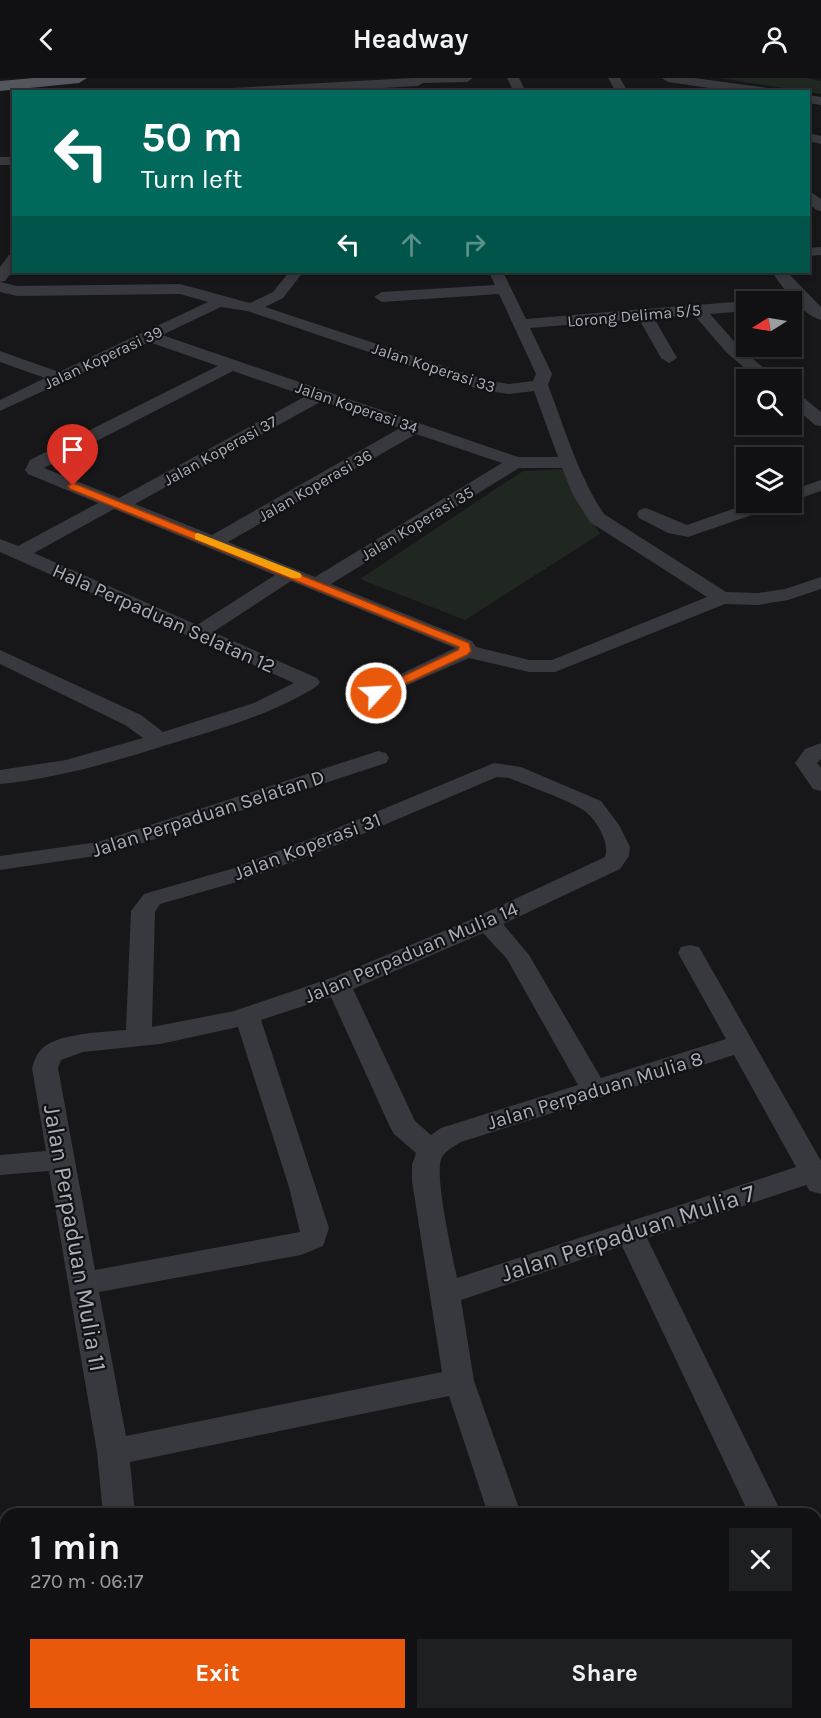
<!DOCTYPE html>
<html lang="en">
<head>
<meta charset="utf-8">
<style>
	:root { --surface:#111113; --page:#1e1f21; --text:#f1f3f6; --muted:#9c9da0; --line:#303133; --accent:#ea580c }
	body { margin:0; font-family:Karla,sans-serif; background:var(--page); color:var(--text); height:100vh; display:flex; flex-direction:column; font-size:22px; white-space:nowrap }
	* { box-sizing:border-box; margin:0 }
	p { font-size:20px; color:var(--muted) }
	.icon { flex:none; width:33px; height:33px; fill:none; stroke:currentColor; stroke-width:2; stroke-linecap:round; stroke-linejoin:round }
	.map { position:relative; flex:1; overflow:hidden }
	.panel { position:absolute; left:0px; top:1430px; width:822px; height:212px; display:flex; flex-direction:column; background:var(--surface); border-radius:18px 18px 0 0; box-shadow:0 3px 9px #0003,0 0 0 2px var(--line) }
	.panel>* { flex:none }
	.banner { position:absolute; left:12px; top:12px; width:798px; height:183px; border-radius:0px; box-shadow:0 3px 9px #0003,0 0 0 2px var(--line); background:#00695c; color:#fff; overflow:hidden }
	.needle { width:39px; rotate:259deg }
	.buttons { position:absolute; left:736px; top:213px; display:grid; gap:12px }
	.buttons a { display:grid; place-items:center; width:66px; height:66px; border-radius:0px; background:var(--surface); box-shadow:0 3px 9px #0003,0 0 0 2px var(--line); font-size:30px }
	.pin { position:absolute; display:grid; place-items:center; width:51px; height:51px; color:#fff; margin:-62px -26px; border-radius:50% 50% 50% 0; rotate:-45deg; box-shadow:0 0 6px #0007 }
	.pin .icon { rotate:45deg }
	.me { position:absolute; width:66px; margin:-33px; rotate:65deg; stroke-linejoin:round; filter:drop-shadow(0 0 4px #0008) }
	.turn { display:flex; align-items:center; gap:21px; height:126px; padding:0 30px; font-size:27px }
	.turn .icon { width:78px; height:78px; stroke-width:2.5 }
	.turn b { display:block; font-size:42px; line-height:51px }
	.lanes { display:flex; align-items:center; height:57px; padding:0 30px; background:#0003; justify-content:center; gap:30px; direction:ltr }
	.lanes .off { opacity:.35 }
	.round { display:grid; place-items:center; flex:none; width:63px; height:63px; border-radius:0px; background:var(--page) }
	.summary { display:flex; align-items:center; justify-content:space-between; height:102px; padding:0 30px }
	h1 { font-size:36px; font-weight:700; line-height:45px }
	.primary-button { display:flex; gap:12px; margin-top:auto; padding:12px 30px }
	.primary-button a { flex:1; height:69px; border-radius:0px; background:var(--accent); color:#fff; font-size:24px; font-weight:700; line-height:69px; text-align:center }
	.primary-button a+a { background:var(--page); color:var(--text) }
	header { display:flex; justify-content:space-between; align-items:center; height:78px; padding:0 30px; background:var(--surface); font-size:27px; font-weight:700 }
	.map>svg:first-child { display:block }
	.green { fill:#1f2720 }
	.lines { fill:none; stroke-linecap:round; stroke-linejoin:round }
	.minor { fill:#38393e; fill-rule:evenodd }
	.major { fill:#54565d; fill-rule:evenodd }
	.route { fill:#ea580c; stroke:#983908; stroke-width:1.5 }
	.slow { fill:#f59e0b }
	.labels { text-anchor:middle; stroke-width:4.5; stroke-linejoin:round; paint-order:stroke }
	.far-street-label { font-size:16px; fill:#aaaeb9; stroke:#121214 }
	.street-label { font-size:20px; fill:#aaaeb9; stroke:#121214 }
	.near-street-label { font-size:24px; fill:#aaaeb9; stroke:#121214 }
</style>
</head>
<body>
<header><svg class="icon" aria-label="back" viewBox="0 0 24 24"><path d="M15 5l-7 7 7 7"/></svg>Headway<svg class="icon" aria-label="person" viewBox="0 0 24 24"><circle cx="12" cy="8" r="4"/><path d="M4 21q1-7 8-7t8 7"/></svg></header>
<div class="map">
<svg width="821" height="1640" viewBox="0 0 821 1640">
	<rect width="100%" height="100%" fill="#171719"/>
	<g class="green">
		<path d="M 719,0 L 806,0 L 821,3 L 821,16 Z"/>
		<path d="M 565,391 L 600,456 L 465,542 L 360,501 L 523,393 Z"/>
	</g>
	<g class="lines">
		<g class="minor">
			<path d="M 473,0 L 467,4 L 423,5 L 418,8 L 310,14 L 227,14 L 233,10 L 412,0 Z"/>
			<path d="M 507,0 L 519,0 L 526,14 L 514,14 Z"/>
			<path d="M 608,0 L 620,0 L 628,14 L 616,14 Z"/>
			<path d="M 662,0 L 694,0 L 767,10 L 773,14 L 737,14 L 668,4 Z"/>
			<path d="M 808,17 L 821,19 L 821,27 L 808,25 Z"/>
			<path d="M 808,55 L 821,58 L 821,66 L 808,63 Z"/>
			<rect x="0" y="79" width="14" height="8"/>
			<path d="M 808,112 L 821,121 L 821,133 L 816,132 L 808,124 Z"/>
			<path d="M 821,169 L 821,177 L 808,178 L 808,170 Z"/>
			<path d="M 14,176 L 14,191 L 5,203 L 0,204 L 17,208 L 180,206 L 250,225 L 273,214 L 289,194 L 303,194 L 283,220 L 265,229 L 489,303 L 509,306 L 533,303 L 536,296 L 499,216 L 382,224 L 374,219 L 382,214 L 495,207 L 489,194 L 503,194 L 526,241 L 644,231 L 645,231 L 747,223 L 748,224 L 747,233 L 710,236 L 739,269 L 778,302 L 759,302 L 727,275 L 694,237 L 654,240 L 677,280 L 669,285 L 661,280 L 639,241 L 530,250 L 552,296 L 548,307 C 565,351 578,397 604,436 L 726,514 L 758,515 L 785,511 L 821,499 L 821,511 L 788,522 L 758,527 L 725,526 L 555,594 L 529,594 L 469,580 L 376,621 L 369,619 L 365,615 L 369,611 L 455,570 L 291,503 L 213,554 L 317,600 L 320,604 L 317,608 C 273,636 223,650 173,665 C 116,683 60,700 0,706 L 0,692 L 66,682 L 143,660 L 125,647 L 0,586 L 0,572 L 141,637 L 163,654 L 254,625 L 294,605 L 0,474 L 0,461 L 18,468 L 98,425 L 28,396 L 25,392 L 30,382 L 218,288 L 149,264 L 0,333 L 0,322 L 45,300 L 0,284 L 0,273 L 59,294 L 208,224 L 180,216 L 17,218 L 0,214 L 0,189 L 9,177 ZM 221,229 L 247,233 L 481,312 L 509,316 L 534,313 L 558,379 L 518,379 L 162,257 ZM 233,293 L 306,318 L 119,420 L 44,390 ZM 322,323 L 400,350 L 212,457 L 135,426 ZM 416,356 L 502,385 L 315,499 L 228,464 ZM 519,390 L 562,390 L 573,417 L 590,444 L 707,519 L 552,582 L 529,582 L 476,569 L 472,563 L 331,506 ZM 114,431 L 275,497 L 197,547 L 34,475 Z"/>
			<path d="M 772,194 L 787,194 L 821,229 L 821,242 C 802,237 783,210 772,194 Z"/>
			<path d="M 792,314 L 798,315 L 821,334 L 821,348 L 815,347 L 792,327 Z"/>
			<path d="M 821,402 L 821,413 L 792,423 L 792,412 Z"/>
			<path d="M 753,424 L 781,424 L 778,428 L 688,459 L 668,455 L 639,440 L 637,436 L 639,432 L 646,430 L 687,447 Z"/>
			<path d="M 821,665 L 821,681 L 817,685 L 821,690 L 821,713 L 813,711 L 795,685 L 805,671 Z"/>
			<path d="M 378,673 L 386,675 L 389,680 L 386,685 L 109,776 L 0,792 L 0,778 L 98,764 Z"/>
			<path d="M 494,685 L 521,689 L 601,723 L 619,747 L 630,769 L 629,778 L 620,791 L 503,846 L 529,877 L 601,1000 L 726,961 L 678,875 L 681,869 L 690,867 L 699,869 L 821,1083 L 821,1116 L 810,1113 L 806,1107 L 647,1160 L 782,1436 L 749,1436 L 622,1168 L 461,1222 L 474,1303 L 521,1436 L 488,1436 L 449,1318 L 130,1384 L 135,1436 L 103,1436 L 97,1374 L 49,1093 L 0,1097 L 0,1077 L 46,1073 L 32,990 C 34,984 36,977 40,973 C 53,955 105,954 126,952 L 131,833 L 144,816 L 231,791 L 323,756 ZM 497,699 L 509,700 C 526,707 574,724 586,734 C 597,743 610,765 605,779 L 470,842 L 334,899 L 234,933 L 152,949 L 155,834 L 160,826 L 247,801 L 339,766 ZM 483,855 L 507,881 L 578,1007 L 441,1050 L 431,1057 L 415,1043 L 353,911 ZM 331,919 L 390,1049 L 394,1056 L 416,1075 L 412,1087 L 412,1103 L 442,1294 L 126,1358 L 99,1214 L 301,1177 L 323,1168 L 329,1150 L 261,942 ZM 238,949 L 289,1109 L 300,1154 L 95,1192 L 58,990 L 61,982 L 83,974 L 160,966 ZM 734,977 L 796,1089 L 457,1200 C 453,1179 433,1094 442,1079 C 446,1072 455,1068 461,1064 Z"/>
			<path d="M 821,1526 L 821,1558 L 816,1560 L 816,1528 Z"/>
			<path d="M 821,1593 L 821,1626 L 816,1627 L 816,1594 Z"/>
			<rect x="122" y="1635" width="36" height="5"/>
			<path d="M 429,1635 L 483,1635 L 481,1640 L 427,1640 Z"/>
			<path d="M 695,1635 L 747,1635 L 745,1640 L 693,1640 Z"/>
		</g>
		<path class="major" d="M 34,0 L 87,0 L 79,5 L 0,13 L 0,3 Z"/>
	</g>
	<path class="route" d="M 73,405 L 469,565 L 471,573 L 467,577 L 380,618 L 372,618 L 372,613 L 458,572 L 459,569 L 70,411 L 68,408 Z"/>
	<path class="slow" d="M 198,455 L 300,495 L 302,498 L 300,500 L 292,500 L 195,461 L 195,456 Z"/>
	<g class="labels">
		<g class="far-street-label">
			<text transform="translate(634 237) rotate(-5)" y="6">Lorong Delima 5/5</text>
			<text transform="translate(103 279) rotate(-25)" y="6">Jalan Koperasi 39</text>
			<text transform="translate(434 289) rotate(18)" y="6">Jalan Koperasi 33</text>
			<text transform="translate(357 329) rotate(19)" y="6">Jalan Koperasi 34</text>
			<text transform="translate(220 372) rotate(-29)" y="6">Jalan Koperasi 37</text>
			<text transform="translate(315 407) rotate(-30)" y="6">Jalan Koperasi 36</text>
			<text transform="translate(417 445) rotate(-31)" y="6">Jalan Koperasi 35</text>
		</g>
		<g class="street-label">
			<text transform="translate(164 540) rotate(24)" y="7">Hala Perpaduan Selatan 12</text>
			<text transform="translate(208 735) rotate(-18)" y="7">Jalan Perpaduan Selatan D</text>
			<text transform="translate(307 768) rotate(-21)" y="7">Jalan Koperasi 31</text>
			<text transform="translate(411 874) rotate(-23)" y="7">Jalan Perpaduan Mulia 14</text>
			<text transform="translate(595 1012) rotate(-17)" y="7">Jalan Perpaduan Mulia 8</text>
		</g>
		<g class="near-street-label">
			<text transform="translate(628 1155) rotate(-18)" y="8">Jalan Perpaduan Mulia 7</text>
			<text transform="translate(75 1160) rotate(80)" y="8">Jalan Perpaduan Mulia 11</text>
		</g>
	</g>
</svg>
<div class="buttons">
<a><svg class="needle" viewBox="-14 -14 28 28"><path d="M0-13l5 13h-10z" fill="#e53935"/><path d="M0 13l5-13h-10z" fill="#9c9da0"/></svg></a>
<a><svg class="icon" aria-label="search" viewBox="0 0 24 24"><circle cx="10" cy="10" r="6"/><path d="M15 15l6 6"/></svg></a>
<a><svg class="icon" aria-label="layers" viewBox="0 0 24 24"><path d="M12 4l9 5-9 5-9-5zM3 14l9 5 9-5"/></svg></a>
</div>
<div class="pin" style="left:73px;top:408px;background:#d93025"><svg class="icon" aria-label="arrive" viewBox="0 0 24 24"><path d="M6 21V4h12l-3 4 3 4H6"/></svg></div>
<svg class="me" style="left:376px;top:615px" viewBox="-20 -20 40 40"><circle r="17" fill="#ea580c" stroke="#fff" stroke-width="3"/><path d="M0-11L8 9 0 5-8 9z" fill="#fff"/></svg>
<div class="banner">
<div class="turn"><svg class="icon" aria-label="left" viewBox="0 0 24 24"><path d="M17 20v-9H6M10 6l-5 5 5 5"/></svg><div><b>50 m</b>Turn left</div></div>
<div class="lanes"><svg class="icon" aria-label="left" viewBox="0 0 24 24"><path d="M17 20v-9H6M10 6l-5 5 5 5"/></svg><svg class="icon off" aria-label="ahead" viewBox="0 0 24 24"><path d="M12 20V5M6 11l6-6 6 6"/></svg><svg class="icon off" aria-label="right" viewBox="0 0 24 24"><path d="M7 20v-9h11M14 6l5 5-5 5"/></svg></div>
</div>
<section class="panel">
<div class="summary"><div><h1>1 min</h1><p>270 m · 06:17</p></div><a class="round"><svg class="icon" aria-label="close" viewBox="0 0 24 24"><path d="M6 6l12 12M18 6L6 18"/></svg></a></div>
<div class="primary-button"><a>Exit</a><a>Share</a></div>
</section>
</div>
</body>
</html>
